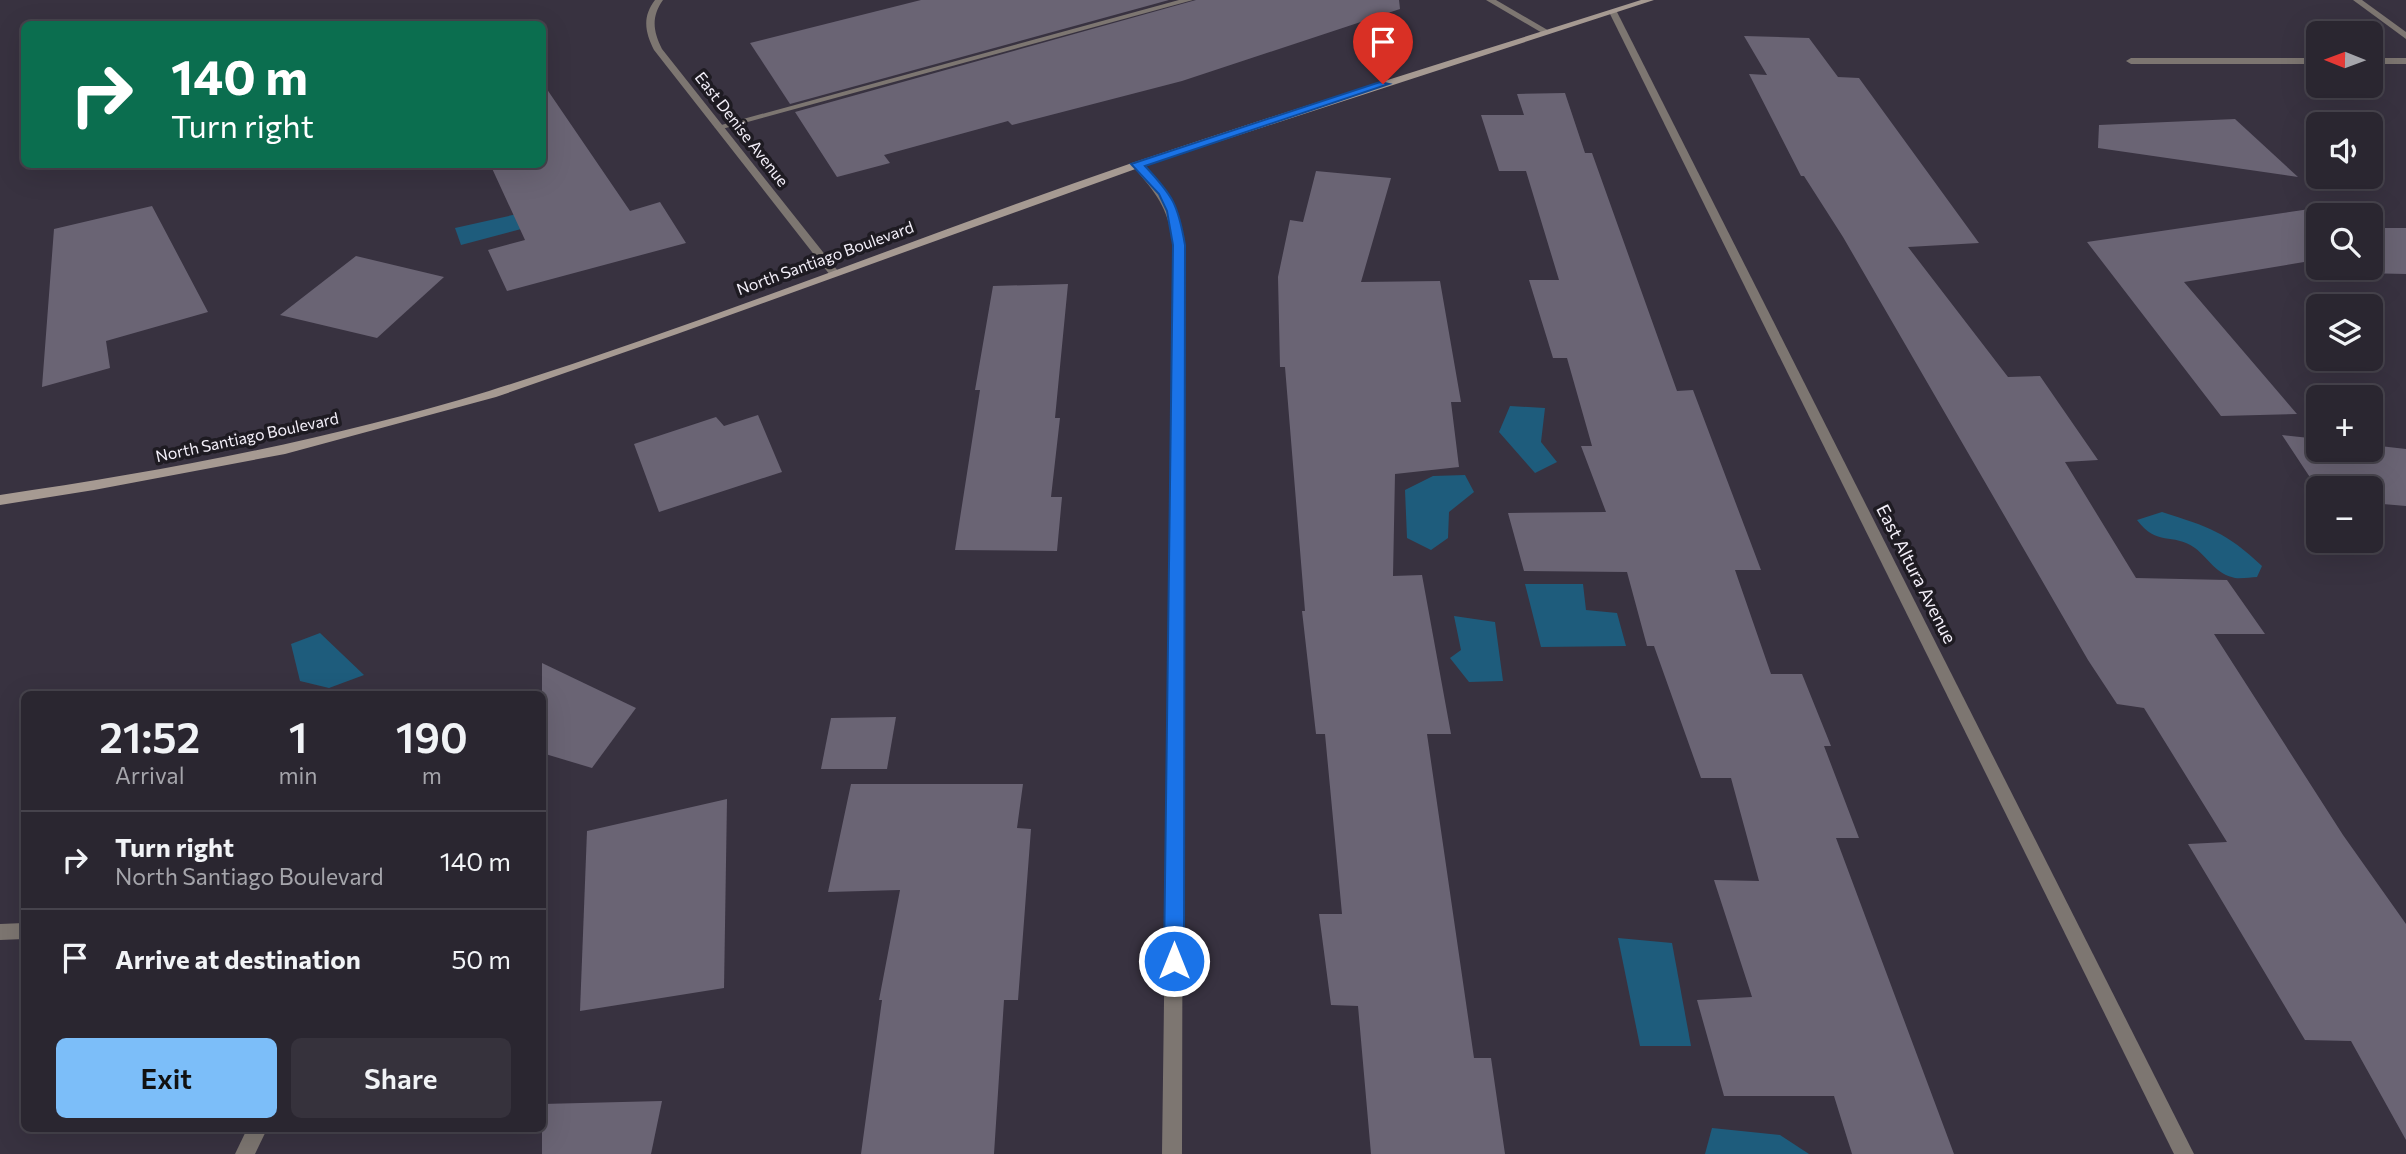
<!DOCTYPE html>
<html lang="en">
<head>
<meta charset="utf-8">
<style>
	:root { --surface:#2a2630; --page:#36323c; --text:#f1f3f6; --muted:#a5a5ab; --line:#46434c; --accent:#7cbef9 }
	body { margin:0; font-family:Commissioner,sans-serif; background:var(--page); color:var(--text); height:100vh; display:flex; flex-direction:column; font-size:26px; white-space:nowrap }
	* { box-sizing:border-box; margin:0 }
	p { font-size:23px; color:var(--muted) }
	.icon { flex:none; width:38px; height:38px; fill:none; stroke:currentColor; stroke-width:2; stroke-linecap:round; stroke-linejoin:round }
	.map { position:relative; flex:1; overflow:hidden }
	.drawer { position:absolute; left:21px; top:691px; width:525px; height:441px; display:flex; flex-direction:column; background:var(--surface); border-radius:10px; box-shadow:0 7px 28px #0002,0 0 0 2px var(--line) }
	.drawer>* { flex:none }
	.banner { position:absolute; left:21px; top:21px; width:525px; height:147px; border-radius:10px; box-shadow:0 7px 28px #0002,0 0 0 2px var(--line); background:#0b6e4f; color:#fff; overflow:hidden }
	.needle { width:46px; rotate:271deg }
	.controls { position:absolute; left:2306px; top:21px; display:grid; gap:14px }
	.controls a { display:grid; place-items:center; width:77px; height:77px; border-radius:10px; background:var(--surface); box-shadow:0 7px 28px #0002,0 0 0 2px var(--line); font-size:35px }
	.pin { position:absolute; display:grid; place-items:center; width:60px; height:60px; color:#fff; margin:-72px -30px; border-radius:50% 50% 50% 0; rotate:-45deg; box-shadow:0 0 7px #0007 }
	.pin .icon { rotate:45deg }
	.me { position:absolute; width:77px; margin:-38px; rotate:0deg; stroke-linejoin:round; filter:drop-shadow(0 0 5px #0008) }
	.turn { display:flex; align-items:center; gap:24px; height:147px; padding:0 35px; font-size:32px }
	.turn .icon { width:91px; height:91px; stroke-width:2.5 }
	.turn b { display:block; font-size:49px; line-height:60px }
	.eta { display:flex; justify-content:space-evenly; align-items:center; height:119px; text-align:center }
	.eta b { font-size:42px; font-weight:600; line-height:49px }
	.action { display:flex; gap:14px; margin-top:auto; padding:14px 35px }
	.action a { flex:1; height:80px; border-radius:10px; background:var(--accent); color:#111; font-size:28px; font-weight:600; line-height:80px; text-align:center }
	.action a+a { background:var(--page); color:var(--text) }
	ul { padding:0; list-style:none }
	li { display:flex; align-items:center; gap:21px; height:98px; padding:0 35px; border-top:2px solid var(--line) }
	li div { flex:1 }
	li b { display:block; font-size:26px }
	li em { font-style:normal }
	.map>svg:first-child { display:block }
	.water { fill:#1e5c7c }
	.building { fill:#6a6474 }
	.lines { fill:none; stroke-linecap:round; stroke-linejoin:round }
	.lane { fill:#7d7671; fill-rule:evenodd }
	.street { fill:#7d7671; fill-rule:evenodd }
	.secondary { fill:#a69a92; fill-rule:evenodd }
	.route { fill:#1a73e8; stroke:#114b97; stroke-width:2 }
	.labels { text-anchor:middle; stroke-width:7; stroke-linejoin:round; paint-order:stroke }
	.far-street-label { font-size:16px; fill:#f4f0fa; stroke:#1e1b22 }
	.street-label { font-size:18px; fill:#f4f0fa; stroke:#1e1b22 }
</style>
</head>
<body>
<div class="map">
<svg width="2406" height="1154" viewBox="0 0 2406 1154">
	<rect width="100%" height="100%" fill="#383240"/>
	<g class="water">
		<path d="M 535,210 L 540,224 L 461,245 L 455,228 Z"/>
		<path d="M 1510,406 L 1545,408 L 1541,442 L 1557,462 L 1535,473 L 1499,432 Z"/>
		<path d="M 1465,475 L 1474,492 L 1449,512 L 1448,538 L 1431,550 L 1407,538 L 1405,490 L 1433,476 Z"/>
		<path d="M 2162,512 C 2209,527 2226,532 2262,566 L 2257,577 C 2251,577 2242,579 2235,578 C 2216,574 2209,559 2195,548 C 2172,532 2157,547 2137,520 Z"/>
		<path d="M 1583,584 L 1586,610 L 1617,613 L 1626,646 L 1541,647 L 1525,584 Z"/>
		<path d="M 1454,616 L 1495,622 L 1503,681 L 1469,682 L 1450,658 L 1461,650 Z"/>
		<path d="M 320,633 L 364,675 L 329,688 L 300,681 L 291,644 Z"/>
		<path d="M 1618,938 L 1672,943 L 1691,1046 L 1640,1046 Z"/>
		<path d="M 1712,1128 L 1780,1135 L 1809,1154 L 1705,1154 Z"/>
	</g>
	<g class="building">
		<path d="M 921,0 L 1169,0 L 790,104 L 750,43 Z"/>
		<path d="M 1196,0 L 1399,0 L 1400,9 L 1182,81 L 1012,125 L 1008,121 L 884,155 L 890,163 L 837,177 L 795,112 Z"/>
		<path d="M 1744,36 L 1809,38 L 1838,77 L 1859,78 L 1979,243 L 1908,247 L 2008,377 L 2040,376 L 2098,460 L 2065,462 L 2136,578 L 2227,580 L 2265,634 L 2214,634 L 2343,835 L 2406,924 L 2406,1140 L 2351,1041 L 2305,1040 L 2188,844 L 2227,842 L 2144,708 L 2117,704 L 2088,660 L 1843,237 L 1804,176 L 1801,176 L 1749,74 L 1767,75 Z"/>
		<path d="M 542,82 L 630,211 L 660,202 L 686,243 L 507,291 L 488,250 L 525,240 L 490,164 L 542,164 Z"/>
		<path d="M 1565,93 L 1585,153 L 1592,153 L 1677,391 L 1693,390 L 1761,570 L 1735,570 L 1771,674 L 1802,674 L 1831,746 L 1824,746 L 1859,838 L 1836,838 L 1954,1154 L 1852,1154 L 1834,1096 L 1724,1096 L 1697,1000 L 1752,997 L 1714,880 L 1759,881 L 1731,778 L 1701,778 L 1654,646 L 1647,646 L 1627,572 L 1524,571 L 1508,513 L 1606,512 L 1581,446 L 1592,446 L 1567,358 L 1553,358 L 1529,280 L 1559,280 L 1526,171 L 1499,171 L 1481,115 L 1524,115 L 1517,94 Z"/>
		<path d="M 2235,119 L 2298,177 L 2098,148 L 2099,125 Z"/>
		<path d="M 1316,171 L 1391,178 L 1361,282 L 1440,281 L 1461,402 L 1451,402 L 1459,467 L 1395,474 L 1393,576 L 1422,575 L 1451,734 L 1427,734 L 1474,1058 L 1491,1058 L 1505,1154 L 1371,1154 L 1358,1006 L 1331,1005 L 1319,914 L 1342,914 L 1325,734 L 1316,734 L 1302,611 L 1305,611 L 1285,367 L 1280,367 L 1278,277 L 1290,220 L 1303,222 Z"/>
		<path d="M 152,206 L 208,312 L 106,341 L 110,368 L 42,387 L 54,229 Z"/>
		<path d="M 2330,206 L 2340,215 L 2319,215 L 2319,268 L 2371,268 L 2371,228 L 2406,228 L 2406,274 L 2314,272 L 2304,262 L 2184,282 L 2297,414 L 2221,416 L 2087,242 Z"/>
		<path d="M 356,256 L 444,277 L 377,338 L 280,315 Z"/>
		<path d="M 1068,284 L 1055,418 L 1060,418 L 1051,497 L 1062,497 L 1057,551 L 955,550 L 980,390 L 975,390 L 993,286 Z"/>
		<path d="M 758,415 L 782,472 L 659,512 L 634,444 L 716,417 L 724,426 Z"/>
		<path d="M 2282,435 L 2319,439 L 2319,450 L 2371,450 L 2371,445 L 2406,449 L 2406,506 L 2371,503 L 2371,488 L 2319,488 L 2319,491 Z"/>
		<path d="M 542,663 L 636,708 L 592,768 L 542,753 Z"/>
		<path d="M 896,717 L 887,769 L 821,769 L 831,718 Z"/>
		<path d="M 851,784 L 1023,784 L 1017,828 L 1031,829 L 1018,1000 L 1004,1000 L 994,1154 L 861,1154 L 882,1000 L 879,1000 L 900,890 L 828,892 Z"/>
		<path d="M 727,799 L 724,988 L 580,1011 L 587,831 Z"/>
		<path d="M 662,1101 L 651,1154 L 542,1154 L 542,1104 Z"/>
	</g>
	<g class="lines">
		<path class="lane" d="M 1179,0 L 1193,0 L 722,129 L 714,127 Z"/>
		<g class="street">
			<path d="M 655,0 L 663,0 C 651,17 653,31 662,49 L 838,271 L 838,275 L 830,275 L 654,50 C 645,32 642,17 655,0 Z"/>
			<path d="M 1486,0 L 1496,0 L 1551,32 L 1544,34 Z"/>
			<path d="M 2353,0 L 2362,0 L 2406,32 L 2406,39 Z"/>
			<path d="M 1613,9 L 1617,12 L 2194,1154 L 2174,1154 L 1609,12 Z"/>
			<path d="M 2319,58 L 2319,64 L 2131,64 L 2126,61 L 2131,58 Z"/>
			<rect x="2371" y="58" width="35" height="6"/>
			<path d="M 1137,162 L 1141,163 C 1167,190 1177,208 1184,245 L 1182,1154 L 1162,1154 L 1174,245 C 1166,204 1158,196 1132,165 Z"/>
			<path d="M 24,923 L 24,939 L 0,940 L 0,924 Z"/>
			<path d="M 247,1129 L 267,1129 L 255,1154 L 235,1154 Z"/>
		</g>
		<path class="secondary" d="M 1641,0 L 1654,0 L 1141,167 L 677,334 L 496,397 L 285,454 L 94,490 L 0,505 L 0,495 C 165,471 329,440 489,391 C 706,323 917,237 1132,163 C 1300,106 1472,54 1641,0 Z"/>
	</g>
	<path class="route" d="M 1380,82 L 1389,84 L 1145,166 C 1173,196 1178,204 1185,245 L 1184,961 L 1181,968 L 1174,970 L 1167,968 L 1164,961 L 1173,245 L 1167,211 L 1159,194 L 1131,164 Z"/>
	<g class="labels">
		<g class="far-street-label">
			<text transform="translate(742 129) rotate(52)" y="6">East Denise Avenue</text>
			<text transform="translate(825 258) rotate(-20)" y="6">North Santiago Boulevard</text>
			<text transform="translate(247 437) rotate(-12)" y="6">North Santiago Boulevard</text>
		</g>
		<g class="street-label">
			<text transform="translate(1916 574) rotate(63)" y="6">East Altura Avenue</text>
		</g>
	</g>
</svg>
<div class="controls">
<a><svg class="needle" viewBox="-14 -14 28 28"><path d="M0-13l5 13h-10z" fill="#e53935"/><path d="M0 13l5-13h-10z" fill="#a5a5ab"/></svg></a>
<a><svg class="icon" aria-label="sound" viewBox="0 0 24 24"><path d="M4 9h4l5-4v14l-5-4H4zM17 9q2 3 0 6"/></svg></a>
<a><svg class="icon" aria-label="search" viewBox="0 0 24 24"><circle cx="10" cy="10" r="6"/><path d="M15 15l6 6"/></svg></a>
<a><svg class="icon" aria-label="layers" viewBox="0 0 24 24"><path d="M12 4l9 5-9 5-9-5zM3 14l9 5 9-5"/></svg></a>
<a>+</a>
<a>−</a>
</div>
<div class="pin" style="left:1383px;top:84px;background:#d93025"><svg class="icon" aria-label="arrive" viewBox="0 0 24 24"><path d="M6 21V4h12l-3 4 3 4H6"/></svg></div>
<svg class="me" style="left:1174px;top:961px" viewBox="-20 -20 40 40"><circle r="17" fill="#1a73e8" stroke="#fff" stroke-width="3"/><path d="M0-11L8 9 0 5-8 9z" fill="#fff"/></svg>
<div class="banner">
<div class="turn"><svg class="icon" aria-label="right" viewBox="0 0 24 24"><path d="M7 20v-9h11M14 6l5 5-5 5"/></svg><div><b>140 m</b>Turn right</div></div>
</div>
<section class="drawer">
<div class="eta">
<div><b>21:52</b><p>Arrival</p></div>
<div><b>1</b><p>min</p></div>
<div><b>190</b><p>m</p></div>
</div>
<ul>
<li><svg class="icon" aria-label="right" viewBox="0 0 24 24"><path d="M7 20v-9h11M14 6l5 5-5 5"/></svg><div><b>Turn right</b><p>North Santiago Boulevard</p></div><em>140 m</em></li>
<li><svg class="icon" aria-label="arrive" viewBox="0 0 24 24"><path d="M6 21V4h12l-3 4 3 4H6"/></svg><div><b>Arrive at destination</b></div><em>50 m</em></li>
</ul>
<div class="action"><a>Exit</a><a>Share</a></div>
</section>
</div>
</body>
</html>
